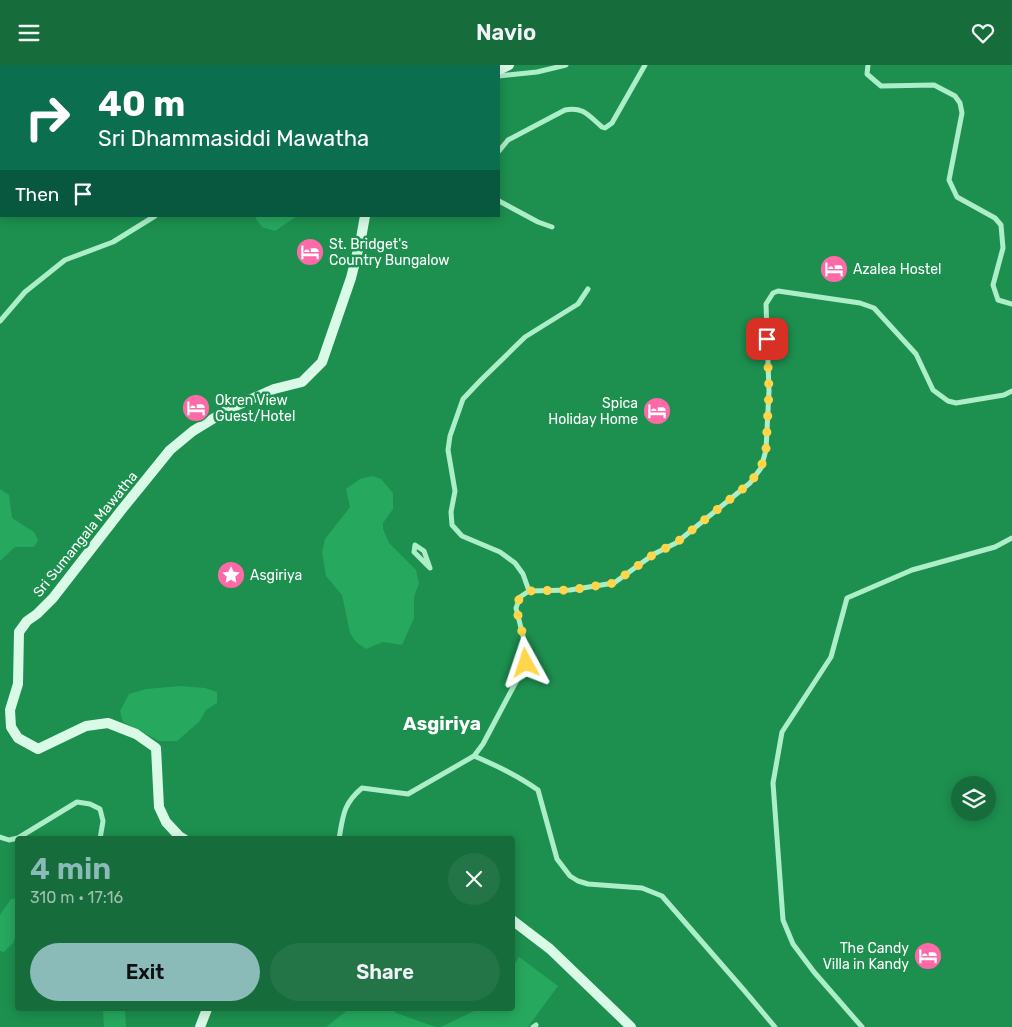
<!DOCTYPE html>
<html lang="en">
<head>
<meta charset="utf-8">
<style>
	:root { --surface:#166c3b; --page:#237446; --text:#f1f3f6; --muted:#9ec0af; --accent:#8bbbb9 }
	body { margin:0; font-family:Rubik,sans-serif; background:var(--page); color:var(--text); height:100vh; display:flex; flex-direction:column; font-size:19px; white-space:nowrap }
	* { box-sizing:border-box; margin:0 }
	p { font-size:16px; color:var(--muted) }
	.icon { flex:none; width:28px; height:28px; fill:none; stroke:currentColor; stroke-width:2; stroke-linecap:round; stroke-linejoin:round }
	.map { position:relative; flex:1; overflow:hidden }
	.drawer { position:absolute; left:15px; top:771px; width:500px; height:175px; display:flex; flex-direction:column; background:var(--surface); border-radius:5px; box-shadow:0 2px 12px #0003 }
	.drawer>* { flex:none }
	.banner { position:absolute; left:0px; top:0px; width:500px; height:152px; box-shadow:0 2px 12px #0003; background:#0b6e4f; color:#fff; overflow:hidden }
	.fabs { position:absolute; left:951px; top:711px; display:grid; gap:10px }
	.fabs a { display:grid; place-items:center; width:45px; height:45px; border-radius:50%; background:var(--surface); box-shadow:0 2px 12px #0003; font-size:25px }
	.pin { position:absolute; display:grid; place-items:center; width:42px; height:42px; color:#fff; margin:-21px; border-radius:10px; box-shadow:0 2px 8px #0006 }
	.me { position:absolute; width:55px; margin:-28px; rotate:355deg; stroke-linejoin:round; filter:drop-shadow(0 0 4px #0008) }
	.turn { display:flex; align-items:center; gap:18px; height:105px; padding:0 15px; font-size:22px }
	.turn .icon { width:65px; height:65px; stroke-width:2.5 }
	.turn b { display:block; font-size:35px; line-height:42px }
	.then { display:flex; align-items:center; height:48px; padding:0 15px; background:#0003; gap:10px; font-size:19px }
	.round { display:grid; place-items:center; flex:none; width:52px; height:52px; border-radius:26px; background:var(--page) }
	.overview { display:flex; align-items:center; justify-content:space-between; height:85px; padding:0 15px }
	h1 { font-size:30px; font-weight:600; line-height:38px; color:var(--accent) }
	.cta { display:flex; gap:10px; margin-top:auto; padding:10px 15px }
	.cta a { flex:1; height:58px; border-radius:30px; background:var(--accent); color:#111; font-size:20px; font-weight:600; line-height:58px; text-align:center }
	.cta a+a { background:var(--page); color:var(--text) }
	header { display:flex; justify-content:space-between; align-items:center; height:65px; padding:0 15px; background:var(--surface); font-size:22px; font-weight:600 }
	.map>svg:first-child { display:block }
	.green { fill:#26a85e }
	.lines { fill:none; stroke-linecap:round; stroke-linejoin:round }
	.street { stroke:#aceec8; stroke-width:5 }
	.secondary { stroke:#d9fae7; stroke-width:10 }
	.route { stroke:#ffd54a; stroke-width:9; stroke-dasharray:0 16.2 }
	.labels { text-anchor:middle; stroke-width:5; stroke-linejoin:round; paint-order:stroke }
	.poi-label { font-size:14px; fill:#fff; stroke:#1d904f; text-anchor:start }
	.street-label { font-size:14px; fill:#fff; stroke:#1d904f }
	.district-label { font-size:19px; font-weight:bold; fill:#fff; stroke:#1d904f }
</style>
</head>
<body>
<header><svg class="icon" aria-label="menu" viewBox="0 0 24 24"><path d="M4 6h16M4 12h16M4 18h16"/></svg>Navio<svg class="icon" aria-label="heart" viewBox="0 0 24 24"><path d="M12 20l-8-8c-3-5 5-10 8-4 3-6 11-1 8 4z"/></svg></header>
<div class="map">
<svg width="1012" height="962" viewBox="0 0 1012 962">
	<rect width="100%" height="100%" fill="#1d904f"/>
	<g class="green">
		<path d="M 256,151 L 297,151 L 275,166 L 262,162 L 256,154 Z"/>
		<path d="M 372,411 L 381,414 L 393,428 L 393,444 L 383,458 L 383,464 L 389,478 L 416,505 L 419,518 L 414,532 L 414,553 L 402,580 L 383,577 L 366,584 L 356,577 L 350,568 L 342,530 L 326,511 L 322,487 L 325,474 L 350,442 L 346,424 L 360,414 Z"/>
		<path d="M 0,424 L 9,430 L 12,453 L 34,467 L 38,475 L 34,482 L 15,482 L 0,496 Z"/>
		<path d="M 180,621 L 205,623 L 217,627 L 217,638 L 206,645 L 199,657 L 177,676 L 159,676 L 123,657 L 120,646 L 129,629 L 146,624 Z"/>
		<path d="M 17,833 L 17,867 L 13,878 L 4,887 L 0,886 L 0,850 L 11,834 Z"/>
		<path d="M 519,892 L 558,921 L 528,962 L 441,962 L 478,944 L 512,944 L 513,901 Z"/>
		<path d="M 103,944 L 125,944 L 126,962 L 104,962 Z"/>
		<path d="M 349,944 L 392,944 L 396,948 L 436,962 L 326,962 Z"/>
	</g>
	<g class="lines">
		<g class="street">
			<path d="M 868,0 L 867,9 L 881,21 L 934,20 L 955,31 L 960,38 L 962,48 L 949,115 L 957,132 L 995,153 L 1001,160 L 1003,183 L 993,220 L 998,235 L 1012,239"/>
			<path d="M 204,1 L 204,0"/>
			<path d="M 499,11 L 537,7 L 566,0"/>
			<path d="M 499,86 L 508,75 L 565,45 C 583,41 589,51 602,62 L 605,63 L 612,58 L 645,0"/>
			<path d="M 499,136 L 538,157 L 552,162"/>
			<path d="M 0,256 L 25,227 L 65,195 L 113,177 L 155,151"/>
			<path d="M 415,480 L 424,486 L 430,503 L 414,487 Z"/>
			<path d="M 529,526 L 523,509 L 515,498 L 500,487 L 462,471 L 452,460 L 451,447 L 455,426 L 448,385 L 450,371 L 463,334 L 481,315 L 525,272 L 578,239 L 588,224"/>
			<path d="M 474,691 C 498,701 517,710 538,725 L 557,794 L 570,811 L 578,816 L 588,819 L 642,823 L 662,831 L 743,924 L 775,962"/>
			<path d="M 0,772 L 9,775 L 18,773 L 77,737 L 90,739 L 100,744 L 103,756 L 100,774"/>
			<path d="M 339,774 C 343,751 343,739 362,723 L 408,729 L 474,691 L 483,679 L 526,598 L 525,579 L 516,543 L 520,532 L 529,526 L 570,525 L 614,518 L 654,489 L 676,478 L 750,418 L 761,403 L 766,385 L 769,326 L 766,239 L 773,228 L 778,226 L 860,238 L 874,243 L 916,289 L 933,325 L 948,336 L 956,338 L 1004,330 L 1012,326"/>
			<path d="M 533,962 L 536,960"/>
			<path d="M 862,962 L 814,907 L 793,879 L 783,855 L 773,718 L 782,667 L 831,592 L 847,533 L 912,505 L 995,482 L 1012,473"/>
		</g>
		<g class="secondary">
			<path d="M 499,5 L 509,0"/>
			<path d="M 184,774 L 179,771 L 166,757 L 159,742 L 156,683 L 136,669 L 108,658 L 86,661 L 38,684 L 18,673 L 11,662 L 10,645 L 18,619 L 19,567 L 27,556 L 37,549 L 53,533 L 123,443 L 170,385 L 193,366 L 229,344 L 274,324 L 302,317 L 322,297 L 351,213 L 361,173 L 365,151"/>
			<path d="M 512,855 L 550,884 L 631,962"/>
			<path d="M 200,962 L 207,944"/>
		</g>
	</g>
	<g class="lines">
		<path class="route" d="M 526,598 L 525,579 L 516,542 L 520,532 L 528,526 L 570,525 L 614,518 L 654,489 L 676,478 L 750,418 L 761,403 L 766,384 L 769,326 L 767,274"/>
	</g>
	<defs>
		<symbol id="hotel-disc" viewBox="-11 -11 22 22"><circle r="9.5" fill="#fd6aa7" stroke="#1d904f"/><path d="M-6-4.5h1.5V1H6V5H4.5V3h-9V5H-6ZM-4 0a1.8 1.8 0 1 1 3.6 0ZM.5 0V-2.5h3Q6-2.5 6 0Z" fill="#fff"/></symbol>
		<symbol id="sight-disc" viewBox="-11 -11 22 22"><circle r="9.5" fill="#fd6aa7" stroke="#1d904f"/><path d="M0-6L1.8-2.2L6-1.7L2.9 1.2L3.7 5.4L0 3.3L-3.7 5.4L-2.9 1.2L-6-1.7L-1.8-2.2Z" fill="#fff"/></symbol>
	</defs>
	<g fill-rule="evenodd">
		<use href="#hotel-disc" x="294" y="171" width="32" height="32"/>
		<use href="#hotel-disc" x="818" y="188" width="32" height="32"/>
		<use href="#hotel-disc" x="180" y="327" width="32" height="32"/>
		<use href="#hotel-disc" x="641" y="330" width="32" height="32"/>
		<use href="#sight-disc" x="215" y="494" width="32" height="32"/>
		<use href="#hotel-disc" x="912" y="875" width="32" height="32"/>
	</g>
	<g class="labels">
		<g class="poi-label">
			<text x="329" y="184">St. Bridget's<tspan x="329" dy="16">Country Bungalow</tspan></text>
			<text x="853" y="209">Azalea Hostel</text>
			<text x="215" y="340">Okren View<tspan x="215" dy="16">Guest/Hotel</tspan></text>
			<text x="638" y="343" text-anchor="end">Spica<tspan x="638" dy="16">Holiday Home</tspan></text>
			<text x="250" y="515">Asgiriya</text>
			<text x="909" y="888" text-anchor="end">The Candy<tspan x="909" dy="16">Villa in Kandy</tspan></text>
		</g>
		<g class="street-label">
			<text transform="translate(85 469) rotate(-51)" y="5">Sri Sumangala Mawatha</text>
		</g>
		<g class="district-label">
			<text x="442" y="665">Asgiriya</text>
		</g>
	</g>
</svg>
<div class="fabs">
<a><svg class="icon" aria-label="layers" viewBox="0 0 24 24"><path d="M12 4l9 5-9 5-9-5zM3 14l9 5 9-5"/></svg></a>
</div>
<div class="pin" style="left:767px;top:274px;background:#d93025"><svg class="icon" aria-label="arrive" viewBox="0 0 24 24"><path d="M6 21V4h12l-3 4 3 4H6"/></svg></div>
<svg class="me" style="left:526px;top:598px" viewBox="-20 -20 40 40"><path d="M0-17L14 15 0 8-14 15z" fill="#ffd54a" stroke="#fff" stroke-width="4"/></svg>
<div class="banner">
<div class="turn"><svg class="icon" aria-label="right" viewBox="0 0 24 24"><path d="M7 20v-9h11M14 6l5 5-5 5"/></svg><div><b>40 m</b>Sri Dhammasiddi Mawatha</div></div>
<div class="then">Then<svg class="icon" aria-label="arrive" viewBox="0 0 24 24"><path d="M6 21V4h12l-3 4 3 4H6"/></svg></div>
</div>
<section class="drawer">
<div class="overview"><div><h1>4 min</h1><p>310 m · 17:16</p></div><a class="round"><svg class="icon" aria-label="close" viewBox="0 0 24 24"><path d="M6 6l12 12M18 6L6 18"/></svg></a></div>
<div class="cta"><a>Exit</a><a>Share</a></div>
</section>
</div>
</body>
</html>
